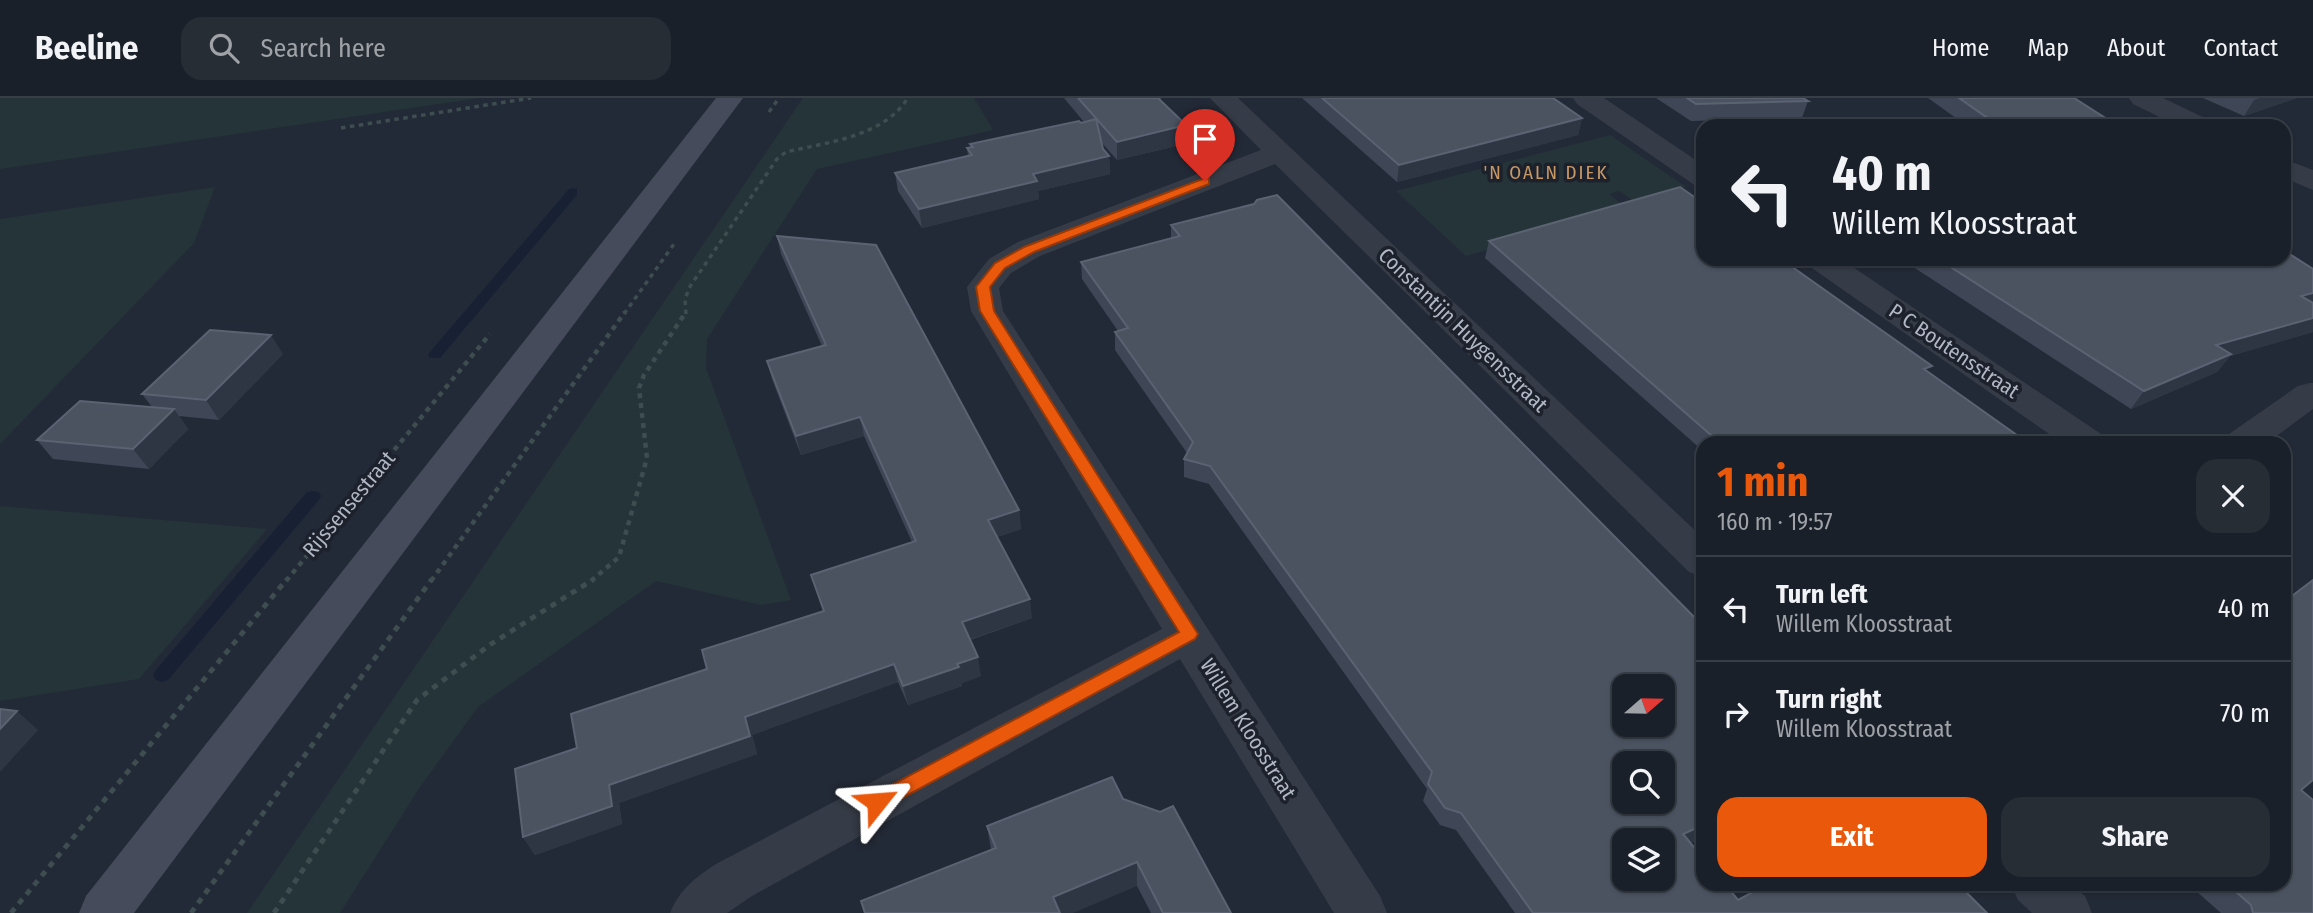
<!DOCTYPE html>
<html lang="en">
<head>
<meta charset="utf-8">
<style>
	:root { --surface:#1a2029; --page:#272d35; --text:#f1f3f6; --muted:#9fa3a8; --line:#383e46; --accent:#ea580c }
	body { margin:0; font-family:"Fira Sans Condensed",sans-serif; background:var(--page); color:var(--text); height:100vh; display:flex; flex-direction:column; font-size:26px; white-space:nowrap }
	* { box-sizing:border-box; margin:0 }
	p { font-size:23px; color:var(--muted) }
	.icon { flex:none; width:38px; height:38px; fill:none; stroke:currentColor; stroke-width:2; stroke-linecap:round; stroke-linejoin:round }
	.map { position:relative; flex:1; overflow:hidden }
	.drawer { position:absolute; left:1696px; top:338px; width:595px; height:455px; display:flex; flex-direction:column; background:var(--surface); border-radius:21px; box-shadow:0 2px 5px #0004,0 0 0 2px var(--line) }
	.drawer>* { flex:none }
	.banner { position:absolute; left:1696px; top:21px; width:595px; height:147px; border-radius:21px; box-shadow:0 2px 5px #0004,0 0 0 2px var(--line); background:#1a2029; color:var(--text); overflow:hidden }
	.needle { width:46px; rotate:70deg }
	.buttons { position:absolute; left:1612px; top:576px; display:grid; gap:14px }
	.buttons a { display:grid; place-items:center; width:63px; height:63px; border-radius:14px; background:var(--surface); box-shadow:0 2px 5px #0004,0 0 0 2px var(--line); font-size:35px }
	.pin { position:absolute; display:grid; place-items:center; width:60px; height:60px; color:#fff; margin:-72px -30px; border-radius:50% 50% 50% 0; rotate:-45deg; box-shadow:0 0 7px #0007 }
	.pin .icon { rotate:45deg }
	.me { position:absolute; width:77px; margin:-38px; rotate:62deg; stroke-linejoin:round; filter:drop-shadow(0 0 5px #0008) }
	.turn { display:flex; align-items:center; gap:24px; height:147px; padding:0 21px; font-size:32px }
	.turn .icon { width:91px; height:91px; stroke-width:2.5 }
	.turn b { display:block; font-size:49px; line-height:60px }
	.round { display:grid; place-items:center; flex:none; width:74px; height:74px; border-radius:21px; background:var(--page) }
	.summary { display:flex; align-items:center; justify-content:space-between; height:119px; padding:0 21px }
	h1 { font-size:42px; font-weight:700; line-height:52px; color:var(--accent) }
	.primary-button { display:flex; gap:14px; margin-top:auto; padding:14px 21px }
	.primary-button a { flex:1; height:80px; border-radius:21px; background:var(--accent); color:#fff; font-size:28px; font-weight:700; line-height:80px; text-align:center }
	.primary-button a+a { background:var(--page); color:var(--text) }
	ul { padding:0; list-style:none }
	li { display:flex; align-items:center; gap:21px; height:105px; padding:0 21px; border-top:2px solid var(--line) }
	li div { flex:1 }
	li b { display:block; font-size:26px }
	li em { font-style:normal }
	header { display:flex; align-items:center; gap:42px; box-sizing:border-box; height:98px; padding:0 35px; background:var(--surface); border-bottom:2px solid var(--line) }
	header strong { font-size:33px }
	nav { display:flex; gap:38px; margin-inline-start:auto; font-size:24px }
	.search { width:490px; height:63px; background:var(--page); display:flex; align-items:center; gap:18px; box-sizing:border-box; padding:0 24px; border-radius:21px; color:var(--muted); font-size:26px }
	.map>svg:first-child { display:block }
	.green { fill:#253438 }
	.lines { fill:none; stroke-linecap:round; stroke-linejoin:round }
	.stream { fill:#182133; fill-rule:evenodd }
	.path-far2 { stroke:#3e4d50; stroke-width:3.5; stroke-dasharray:4.5 4.5; stroke-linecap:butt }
	.path-far1 { stroke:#3e4d50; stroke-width:4.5; stroke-dasharray:5 5; stroke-linecap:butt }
	.path { stroke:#3e4d50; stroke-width:5; stroke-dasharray:6 6; stroke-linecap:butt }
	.street { fill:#363c47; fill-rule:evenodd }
	.secondary { fill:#454b5a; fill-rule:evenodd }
	.wall { fill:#3f4655 }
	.shaded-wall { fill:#2e3644 }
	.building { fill:#4b5361; stroke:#5b6271; stroke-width:2; fill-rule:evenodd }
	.route { fill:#ea580c; stroke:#983908; stroke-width:2 }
	.labels { text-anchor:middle; stroke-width:7; stroke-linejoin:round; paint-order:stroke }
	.far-neighbourhood-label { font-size:19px; letter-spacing:2px; fill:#c89967; stroke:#1c212c }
	.street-label { font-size:21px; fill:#b1b7c4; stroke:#1c212c }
</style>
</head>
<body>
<header>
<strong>Beeline</strong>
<div class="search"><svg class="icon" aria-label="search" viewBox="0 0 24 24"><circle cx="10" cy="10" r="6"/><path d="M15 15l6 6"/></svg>Search here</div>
<nav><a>Home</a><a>Map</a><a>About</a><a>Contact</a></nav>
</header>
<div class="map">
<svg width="2313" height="815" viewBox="0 0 2313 815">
	<rect width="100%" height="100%" fill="#232a37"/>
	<g class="green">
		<path d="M 0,0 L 479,0 L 0,71 Z"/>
		<path d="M 803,0 L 974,0 L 993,32 L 817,71 L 707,241 L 706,270 L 791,502 L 761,507 L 656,483 L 478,609 L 420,689 L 340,815 L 247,815 Z"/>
		<path d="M 1610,37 L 1686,89 L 1635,104 L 1619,93 L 1609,96 L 1627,111 L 1466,158 L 1396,93 Z"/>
		<path d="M 215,89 L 194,145 L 0,346 L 0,121 Z"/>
		<path d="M 0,408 L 267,431 L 139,581 L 0,603 Z"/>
	</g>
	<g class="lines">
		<g class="stream">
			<path d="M 573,90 L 577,91 L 577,97 L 440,260 L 430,260 L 428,257 L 430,254 L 569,91 Z"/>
			<path d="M 313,393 L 319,394 L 321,398 L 319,402 L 168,582 L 162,584 L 156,582 L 153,577 L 156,572 L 307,394 Z"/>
		</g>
		<g class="path-far2">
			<path d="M 769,14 L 779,0"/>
			<path d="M 341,30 L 531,0"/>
			<path d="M 624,216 L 674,146"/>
			<path d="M 686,216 L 685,202 L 689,190 L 777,61 L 786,54 C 828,44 883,39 908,0"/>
		</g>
		<g class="path-far1">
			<path d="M 286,483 L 490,236"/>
			<path d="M 431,483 L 625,214"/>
			<path d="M 591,483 L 619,459 L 647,360 L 639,290 L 644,277 L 686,214"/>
		</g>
		<g class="path">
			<path d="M 11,815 L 287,481"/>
			<path d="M 191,815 L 432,481"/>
			<path d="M 274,815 L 417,602 L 491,546 L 594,481"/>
		</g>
		<g class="street">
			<path d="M 1210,0 L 1238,0 L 1703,440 L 1703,479 L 1689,474 L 1275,66 L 1040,158 L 1011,175 L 999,190 L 1003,213 L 1380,798 L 1387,815 L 1334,815 L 1180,561 L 752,798 L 727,815 L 670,815 C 680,791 695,780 716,766 L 1162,531 L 971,213 L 967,189 L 989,161 L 1018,144 L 1261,52 Z"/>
			<path d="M 1573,0 L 1604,0 L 1703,67 L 1703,89 L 1693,86 L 1577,6 Z"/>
			<path d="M 2129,0 L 2163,0 L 2209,22 L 2213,28 L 2178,28 L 2133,6 Z"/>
			<path d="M 2284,61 L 2313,72 L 2313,92 L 2284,80 Z"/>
			<path d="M 1804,161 L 1841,161 L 2101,336 L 2106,345 L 2062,345 L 1809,168 Z"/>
			<path d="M 2310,285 L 2313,285 L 2313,311 L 2267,345 L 2224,345 L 2229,336 L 2298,288 Z"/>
			<path d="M 2011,786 L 2071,786 L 2085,798 L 2092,815 L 2032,815 L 2018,802 Z"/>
		</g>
		<path class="secondary" d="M 716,0 L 743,0 L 134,815 L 79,815 L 86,798 Z"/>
	</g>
	<g class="wall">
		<path d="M 1064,0 L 1161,0 L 1161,3 L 1185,46 L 1117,62 L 1102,45 L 1103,51 L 1109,58 L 1110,76 L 1038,93 L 1039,101 L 922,130 L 898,93 L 895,75 L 968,58 L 967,50 L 971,50 L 970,46 L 1084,24 Z"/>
		<path d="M 1302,0 L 1553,0 L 1582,20 L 1578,37 L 1397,84 Z"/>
		<path d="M 1656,0 L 1803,0 L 1808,3 L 1802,20 L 1691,23 Z"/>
		<path d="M 1928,0 L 2074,0 L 2118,28 L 1967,28 Z"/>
		<path d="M 2203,0 L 2297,0 L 2244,18 Z"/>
		<path d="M 1171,127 L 1738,802 L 1987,815 L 1515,815 L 1456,732 L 1440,727 L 1423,703 L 1427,691 L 1209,386 L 1184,379 L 1184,361 L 1187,355 L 1115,252 L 1115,234 L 1118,233 L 1082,181 L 1081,164 L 1171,141 Z"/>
		<path d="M 777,138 L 1019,412 L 1021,431 L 997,439 L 1032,520 L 970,542 L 981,578 L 962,585 L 962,588 L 908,607 L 898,584 L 752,637 L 757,656 L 619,705 L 622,726 L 535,757 L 523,739 L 577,650 L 707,571 L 823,513 L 811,477 L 912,444 L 864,338 L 801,357 L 772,281 L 767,263 L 822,248 L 781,156 Z"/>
		<path d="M 1489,143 L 1929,275 L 2028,345 L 1703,345 L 1703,353 L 1485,160 Z"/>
		<path d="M 1901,161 L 2080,161 L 2085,164 L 2239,164 L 2313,171 L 2313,234 L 2230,258 L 2217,274 L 2131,311 Z"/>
		<path d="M 283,256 L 219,322 L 179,318 L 188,331 L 149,371 L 53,361 L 37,342 L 152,309 L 142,296 Z"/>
		<path d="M 2301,692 L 2313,815 L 2221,815 L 2188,786 L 2284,786 Z"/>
		<path d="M 1123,701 L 1231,815 L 1151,815 L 1137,788 L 991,751 L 987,728 Z"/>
	</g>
	<g class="shaded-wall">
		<path d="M 2260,0 L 2297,0 L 2244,18 L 2254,2 Z"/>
		<path d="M 1582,20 L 1578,37 L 1397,84 L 1399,67 Z"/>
		<path d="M 1186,27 L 1185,46 L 1117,62 L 1117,44 Z"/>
		<path d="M 1109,58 L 1110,76 L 1038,93 L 1039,101 L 922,130 L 919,111 L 1033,76 Z"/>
		<path d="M 2313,195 L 2313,211 L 2301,198 Z"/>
		<path d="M 2313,220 L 2313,234 L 2230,258 L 2217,274 L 2131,311 L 2144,293 L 2216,247 Z"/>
		<path d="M 271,237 L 283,256 L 219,322 L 206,302 Z"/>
		<path d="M 174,311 L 188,331 L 149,371 L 133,351 Z"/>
		<path d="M 860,319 L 864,338 L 801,357 L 796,338 Z"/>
		<path d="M 1019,412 L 1021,431 L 990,441 L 988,422 Z"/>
		<path d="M 1030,501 L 1032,520 L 965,543 L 962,524 Z"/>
		<path d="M 978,559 L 981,578 L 962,585 L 962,588 L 908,607 L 903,588 Z"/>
		<path d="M 894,566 L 898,584 L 752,637 L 757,656 L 619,705 L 622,726 L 535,757 L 523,739 L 609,687 L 745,619 Z"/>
		<path d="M 17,613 L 38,632 L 0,674 L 0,631 Z"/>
		<path d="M 1703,727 L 1703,740 L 1674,753 L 1683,736 Z"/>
		<path d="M 1137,764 L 1137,788 L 1073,815 L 1055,815 L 1053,799 Z"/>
	</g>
	<g class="building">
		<path d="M 1078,0 L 1158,0 L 1186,27 L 1117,44 Z"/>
		<path d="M 1322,0 L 1553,0 L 1582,20 L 1399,67 Z"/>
		<path d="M 1687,0 L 1803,0 L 1808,3 L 1696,6 Z"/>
		<path d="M 1959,0 L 2074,0 L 2118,28 L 1999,28 Z"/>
		<path d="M 1096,21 L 1103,51 L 1109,58 L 1033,76 L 1037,83 L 919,111 L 895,75 L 972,57 L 967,50 L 973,49 L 970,46 L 1079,23 L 1081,25 Z"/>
		<path d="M 1680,89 L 1703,105 L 1703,161 L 1781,161 L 1932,268 L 1924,271 L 2028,345 L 1720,345 L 1489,143 Z"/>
		<path d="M 1277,97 L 1703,528 L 1703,727 L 1683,736 L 1703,760 L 1703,786 L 1725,786 L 1738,802 L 1768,786 L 1958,786 L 1987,815 L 1533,815 L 1461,715 L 1445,710 L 1428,686 L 1432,674 L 1210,368 L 1184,361 L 1193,344 L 1115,234 L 1128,230 L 1081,164 L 1180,138 L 1171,127 L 1254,106 L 1257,102 ZM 1624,588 L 1662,588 L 1662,626 L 1624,626 ZM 1624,665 L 1662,665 L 1662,704 L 1624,704 ZM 1624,742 L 1662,742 L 1662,780 L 1624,780 Z"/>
		<path d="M 777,138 L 876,147 L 1019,412 L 988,422 L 1030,501 L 962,524 L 978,559 L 957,566 L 959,569 L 903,588 L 894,566 L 745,619 L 750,638 L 609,687 L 612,708 L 523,739 L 515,671 L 577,650 L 571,616 L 707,571 L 702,552 L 824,513 L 811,477 L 916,443 L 860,319 L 796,338 L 767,263 L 826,247 Z"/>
		<path d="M 2288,155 L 2313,171 L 2313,195 L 2301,198 L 2313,205 L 2313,220 L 2216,247 L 2231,256 L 2144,293 L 1938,161 L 2080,161 L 2085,164 L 2087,161 L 2235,161 L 2239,164 L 2256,161 L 2284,161 L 2284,156 Z"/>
		<path d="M 210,232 L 271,237 L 206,302 L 142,296 Z"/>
		<path d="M 80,303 L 174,311 L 133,351 L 37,342 Z"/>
		<path d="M 2313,482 L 2313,682 L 2301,692 L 2313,702 L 2313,815 L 2253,815 L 2251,807 L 2227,786 L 2284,786 L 2284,504 Z"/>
		<path d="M 0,611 L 17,613 L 0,631 Z"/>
		<path d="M 1112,679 L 1123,701 L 1160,714 L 1173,708 L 1231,815 L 1163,815 L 1137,764 L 1053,799 L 1060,815 L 865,815 L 861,803 L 996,750 L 987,728 Z"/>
	</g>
	<path class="route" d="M 1205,80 L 1209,81 L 1209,86 L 1034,154 L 1005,170 L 990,189 L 994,213 L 1198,536 L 1195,541 L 884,710 L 877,713 L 871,710 L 868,704 L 871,698 L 1179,534 L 980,213 L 976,189 L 995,165 L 1024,149 Z"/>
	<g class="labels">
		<g class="far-neighbourhood-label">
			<text x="1546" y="81">'N OALN DIEK</text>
		</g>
		<g class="street-label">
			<text transform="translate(1463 232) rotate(44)" y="7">Constantijn Huygensstraat</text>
			<text transform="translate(1954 253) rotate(34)" y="7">P C Boutensstraat</text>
			<text transform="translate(349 406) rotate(-50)" y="7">Rijssensestraat</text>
			<text transform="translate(1248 631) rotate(58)" y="7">Willem Kloosstraat</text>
		</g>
	</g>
</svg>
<div class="buttons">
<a><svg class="needle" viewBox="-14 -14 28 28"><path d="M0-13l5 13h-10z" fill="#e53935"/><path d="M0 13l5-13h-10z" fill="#9fa3a8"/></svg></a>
<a><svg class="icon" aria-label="search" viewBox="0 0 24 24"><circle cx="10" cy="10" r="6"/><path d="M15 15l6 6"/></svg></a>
<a><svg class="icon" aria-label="layers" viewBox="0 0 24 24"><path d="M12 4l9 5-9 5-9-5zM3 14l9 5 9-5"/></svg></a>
</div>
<div class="pin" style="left:1205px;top:83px;background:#d93025"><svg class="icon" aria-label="arrive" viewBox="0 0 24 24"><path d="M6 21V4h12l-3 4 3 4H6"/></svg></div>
<svg class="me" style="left:877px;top:704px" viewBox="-20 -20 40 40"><path d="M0-17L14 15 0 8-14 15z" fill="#ea580c" stroke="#fff" stroke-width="4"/></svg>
<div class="banner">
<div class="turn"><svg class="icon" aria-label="left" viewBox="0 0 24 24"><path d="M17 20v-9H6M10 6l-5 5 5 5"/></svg><div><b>40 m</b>Willem Kloosstraat</div></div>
</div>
<section class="drawer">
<div class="summary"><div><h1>1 min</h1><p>160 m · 19:57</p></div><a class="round"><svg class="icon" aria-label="close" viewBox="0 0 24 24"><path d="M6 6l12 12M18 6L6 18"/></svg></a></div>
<ul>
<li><svg class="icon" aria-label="left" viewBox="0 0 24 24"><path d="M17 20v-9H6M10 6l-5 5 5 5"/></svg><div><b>Turn left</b><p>Willem Kloosstraat</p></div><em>40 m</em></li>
<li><svg class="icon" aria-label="right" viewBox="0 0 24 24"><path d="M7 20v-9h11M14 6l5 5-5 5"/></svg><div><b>Turn right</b><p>Willem Kloosstraat</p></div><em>70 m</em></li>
</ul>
<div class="primary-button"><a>Exit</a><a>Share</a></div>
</section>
</div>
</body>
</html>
